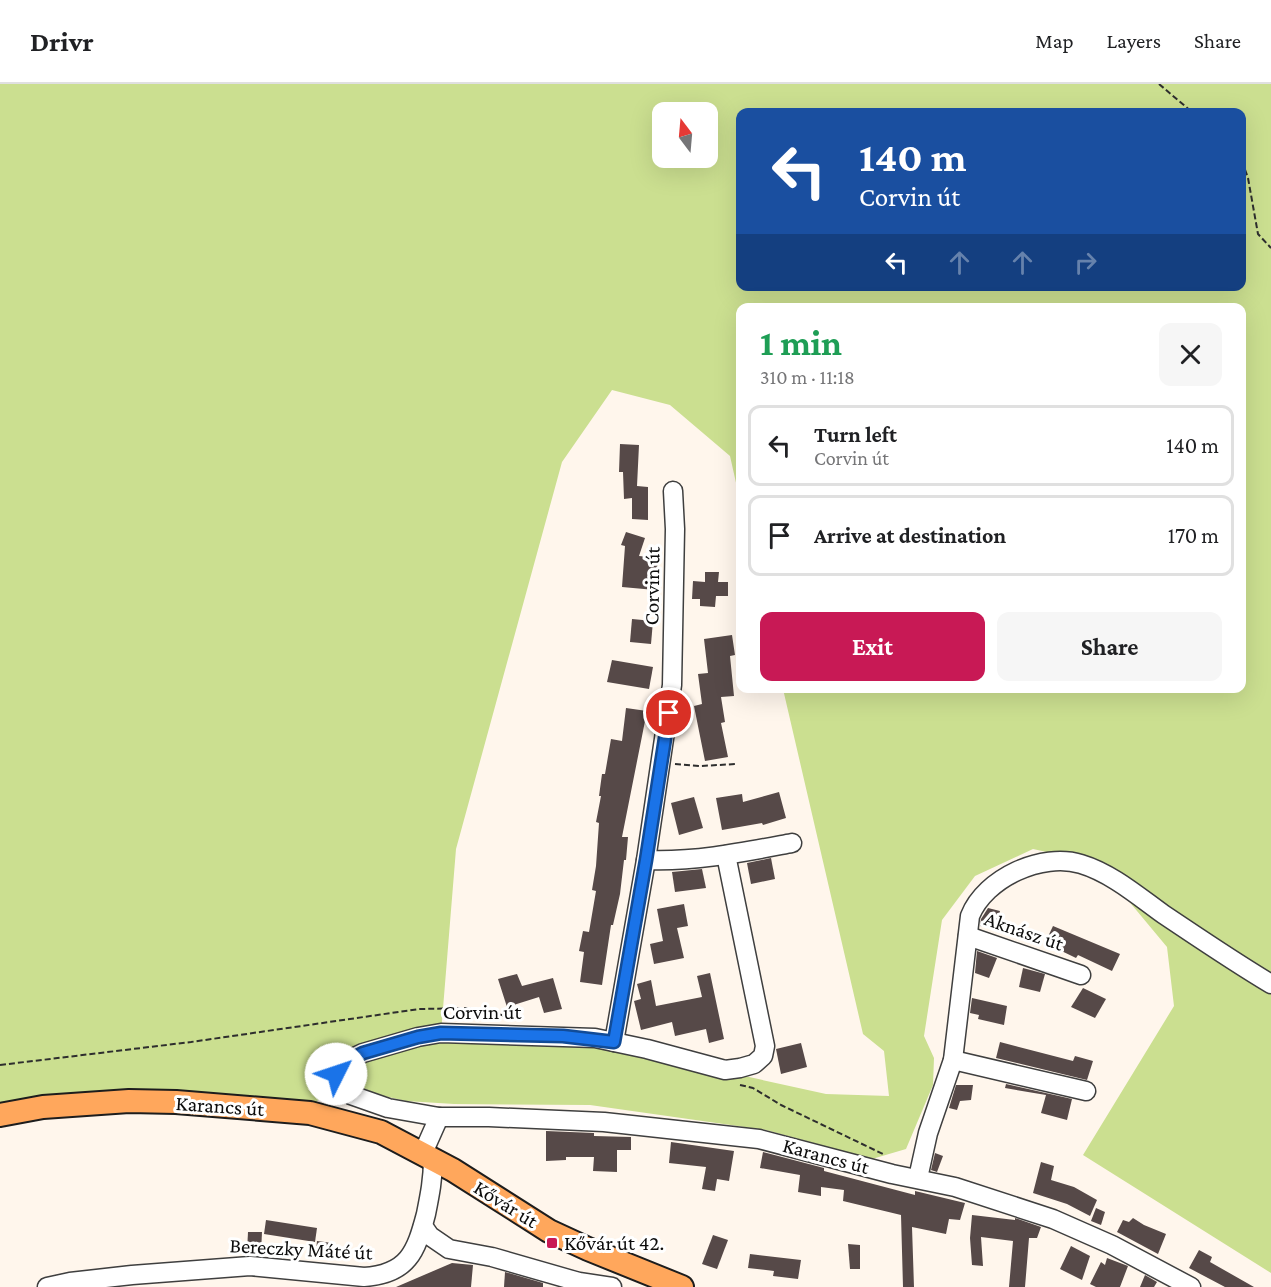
<!DOCTYPE html>
<html lang="en">
<head>
<meta charset="utf-8">
<style>
	:root { --surface:#fff; --page:#f6f6f6; --text:#202124; --muted:#757577; --line:#e0e0e0; --accent:#c81955 }
	body { margin:0; font-family:"Crimson Pro",serif; background:var(--page); color:var(--text); height:100vh; display:flex; flex-direction:column; font-size:22px; white-space:nowrap }
	* { box-sizing:border-box; margin:0 }
	p { font-size:20px; color:var(--muted) }
	.icon { flex:none; width:33px; height:33px; fill:none; stroke:currentColor; stroke-width:2; stroke-linecap:round; stroke-linejoin:round }
	.map { position:relative; flex:1; overflow:hidden }
	.side { position:absolute; left:736px; top:219px; width:510px; height:390px; display:flex; flex-direction:column; background:var(--surface); border-radius:12px; box-shadow:0 6px 24px #0002 }
	.side>* { flex:none }
	.hud { position:absolute; left:736px; top:24px; width:510px; height:183px; border-radius:12px; box-shadow:0 6px 24px #0002; background:#1a4fa0; color:#fff; overflow:hidden }
	.needle { width:39px; rotate:344deg }
	.tools { position:absolute; left:652px; top:18px; display:grid; gap:12px }
	.tools a { display:grid; place-items:center; width:66px; height:66px; border-radius:12px; background:var(--surface); box-shadow:0 6px 24px #0002; font-size:30px }
	.pin { position:absolute; display:grid; place-items:center; width:51px; height:51px; color:#fff; margin:-26px; border:3px solid #fff; border-radius:50%; box-shadow:0 2px 6px #0007 }
	.me { position:absolute; width:66px; margin:-33px; rotate:49deg; stroke-linejoin:round; filter:drop-shadow(0 0 4px #0008) }
	.turn { display:flex; align-items:center; gap:21px; height:126px; padding:0 24px; font-size:27px }
	.turn .icon { width:78px; height:78px; stroke-width:2.5 }
	.turn b { display:block; font-size:42px; line-height:51px }
	.lanes { display:flex; align-items:center; height:57px; padding:0 24px; background:#0003; justify-content:center; gap:30px; direction:ltr }
	.lanes .off { opacity:.35 }
	.round { display:grid; place-items:center; flex:none; width:63px; height:63px; border-radius:12px; background:var(--page) }
	.head { display:flex; align-items:center; justify-content:space-between; height:102px; padding:0 24px }
	h1 { font-size:36px; font-weight:700; line-height:45px; color:#1e9e55 }
	.button { display:flex; gap:12px; margin-top:auto; padding:12px 24px }
	.button a { flex:1; height:69px; border-radius:12px; background:var(--accent); color:#fff; font-size:24px; font-weight:700; line-height:69px; text-align:center }
	.button a+a { background:var(--page); color:var(--text) }
	ul { padding:0; list-style:none }
	li { display:flex; align-items:center; gap:18px; height:81px; margin:0 12px 9px; padding:0 12px; border:3px solid var(--line); border-radius:12px }
	li div { flex:1 }
	li b { display:block; font-size:22px }
	li em { font-style:normal }
	header { display:flex; align-items:center; gap:36px; box-sizing:border-box; height:84px; padding:0 30px; background:var(--surface); border-bottom:2px solid var(--line) }
	header strong { font-size:28px }
	nav { display:flex; gap:33px; margin-inline-start:auto; font-size:21px }
	.map>svg:first-child { display:block }
	.forest { fill:#cbdf90; fill-rule:evenodd }
	.building { fill:#564948 }
	.lines { fill:none; stroke-linecap:round; stroke-linejoin:round }
	.minor-casing { stroke:#3f3f3f; stroke-width:21 }
	.major-casing { stroke:#1d1d1d; stroke-width:26 }
	.path { stroke:#2e2e2e; stroke-width:2; stroke-dasharray:6 3; stroke-linecap:butt }
	.minor { stroke:#fff; stroke-width:18 }
	.major { stroke:#ffa75c; stroke-width:22 }
	.route-casing { stroke:#114b97; stroke-width:15 }
	.route { stroke:#1a73e8; stroke-width:10 }
	.poi-dot { fill:#c81955; stroke:#fff; stroke-width:2 }
	.labels { text-anchor:middle; stroke-width:6; stroke-linejoin:round; paint-order:stroke }
	.street-label { font-size:21px; fill:#0c0c0c; stroke:#fff }
	.poi-label { font-size:21px; fill:#0c0c0c; stroke:#fff; text-anchor:start }
</style>
</head>
<body>
<header>
<strong>Drivr</strong>
<nav><a>Map</a><a>Layers</a><a>Share</a></nav>
</header>
<div class="map">
<svg width="1271" height="1203" viewBox="0 0 1271 1203">
	<rect width="100%" height="100%" fill="#fff6ec"/>
	<path class="forest" d="M 0,0 L 1271,0 L 1271,1189 L 1083,1071 L 1174,922 L 1167,863 L 1097,779 L 1033,765 L 975,792 L 942,836 L 924,952 L 934,974 L 933,1001 L 906,1065 L 872,1075 L 766,1046 L 590,1021 L 454,1020 L 406,1017 L 375,1010 L 358,1001 L 352,985 L 352,975 L 337,985 L 310,1029 L 230,1022 L 0,1031 ZM 663,28 L 708,28 L 708,74 L 663,74 ZM 741,28 L 1242,28 L 1242,202 L 741,202 ZM 741,224 L 1242,224 L 1242,604 L 783,605 L 863,950 L 884,967 L 889,1012 L 826,1010 L 563,952 L 441,949 L 456,765 L 562,378 L 612,306 L 670,321 L 730,372 L 741,421 Z"/>
	<g class="building">
		<path d="M 620,360 L 639,361 L 637,402 L 648,403 L 648,436 L 632,435 L 632,414 L 624,415 L 623,388 L 619,388 Z"/>
		<path d="M 626,448 L 645,454 L 639,472 L 658,474 L 655,506 L 622,503 L 625,462 L 621,461 Z"/>
		<path d="M 705,488 L 719,488 L 718,498 L 728,498 L 728,512 L 716,512 L 715,523 L 700,522 L 700,515 L 692,515 L 693,497 L 705,498 Z"/>
		<path d="M 632,535 L 653,537 L 651,560 L 630,558 Z"/>
		<path d="M 732,551 L 735,571 L 730,572 L 734,612 L 721,613 L 725,638 L 721,639 L 728,673 L 705,677 L 694,622 L 702,620 L 698,590 L 708,589 L 704,555 Z"/>
		<path d="M 612,576 L 653,583 L 649,605 L 607,598 Z"/>
		<path d="M 626,624 L 647,627 L 622,753 L 628,753 L 626,776 L 624,776 L 620,810 L 613,841 L 611,841 L 602,901 L 580,898 L 584,868 L 579,867 L 583,847 L 589,848 L 596,807 L 592,806 L 596,782 L 599,739 L 596,738 L 601,712 L 599,712 L 602,690 L 605,690 L 611,655 L 622,657 Z"/>
		<path d="M 779,708 L 786,734 L 763,741 L 762,739 L 722,746 L 716,714 L 742,710 L 743,718 Z"/>
		<path d="M 694,713 L 703,744 L 679,751 L 671,719 Z"/>
		<path d="M 771,774 L 775,795 L 751,800 L 747,779 Z"/>
		<path d="M 702,785 L 706,804 L 675,808 L 672,788 Z"/>
		<path d="M 684,820 L 688,842 L 677,844 L 684,874 L 654,880 L 650,860 L 663,857 L 657,825 Z"/>
		<path d="M 988,824 L 1000,827 L 995,845 L 980,842 L 981,835 Z"/>
		<path d="M 1053,842 L 1120,870 L 1112,887 L 1078,871 L 1076,874 L 1045,859 Z"/>
		<path d="M 977,867 L 997,874 L 989,894 L 975,889 Z"/>
		<path d="M 1023,884 L 1045,890 L 1040,908 L 1019,903 Z"/>
		<path d="M 710,889 L 724,955 L 709,959 L 706,945 L 675,952 L 672,938 L 641,946 L 634,917 L 641,915 L 637,900 L 651,896 L 656,922 L 702,913 L 697,892 Z"/>
		<path d="M 517,890 L 522,902 L 553,894 L 562,925 L 544,929 L 539,913 L 507,923 L 498,895 Z"/>
		<path d="M 1083,904 L 1106,915 L 1095,934 L 1071,923 Z"/>
		<path d="M 972,914 L 1007,922 L 1004,941 L 978,935 L 979,931 L 970,929 Z"/>
		<path d="M 1000,958 L 1073,977 L 1075,972 L 1093,977 L 1087,996 L 996,974 Z"/>
		<path d="M 801,959 L 807,983 L 781,990 L 776,965 Z"/>
		<path d="M 1006,1000 L 1072,1015 L 1067,1036 L 1041,1029 L 1046,1011 L 1005,1004 Z"/>
		<path d="M 956,1001 L 973,1001 L 971,1016 L 960,1017 L 957,1026 L 949,1024 Z"/>
		<path d="M 546,1047 L 594,1049 L 594,1052 L 631,1053 L 631,1066 L 617,1066 L 617,1088 L 593,1087 L 594,1073 L 566,1073 L 566,1076 L 546,1077 Z"/>
		<path d="M 671,1058 L 734,1067 L 729,1097 L 717,1095 L 715,1107 L 702,1105 L 706,1083 L 669,1079 Z"/>
		<path d="M 763,1068 L 824,1084 L 824,1087 L 915,1111 L 915,1107 L 965,1119 L 960,1136 L 949,1135 L 946,1150 L 912,1143 L 914,1203 L 903,1203 L 901,1131 L 843,1117 L 844,1106 L 821,1103 L 821,1112 L 798,1108 L 800,1091 L 760,1084 Z"/>
		<path d="M 935,1069 L 943,1072 L 937,1088 L 931,1086 Z"/>
		<path d="M 1041,1078 L 1054,1082 L 1051,1096 L 1074,1103 L 1097,1116 L 1090,1132 L 1067,1120 L 1033,1109 Z"/>
		<path d="M 1096,1124 L 1105,1128 L 1101,1141 L 1091,1137 Z"/>
		<path d="M 972,1131 L 1015,1136 L 1015,1134 L 1041,1143 L 1037,1154 L 1029,1154 L 1025,1203 L 1009,1203 L 1013,1157 L 981,1153 L 983,1182 L 972,1181 L 970,1154 Z"/>
		<path d="M 1133,1134 L 1144,1141 L 1166,1150 L 1158,1170 L 1117,1148 L 1123,1136 L 1129,1138 Z"/>
		<path d="M 266,1136 L 317,1144 L 315,1158 L 264,1150 Z"/>
		<path d="M 248,1148 L 262,1148 L 261,1169 L 247,1168 Z"/>
		<path d="M 713,1151 L 728,1156 L 717,1185 L 702,1180 Z"/>
		<path d="M 317,1157 L 332,1159 L 330,1169 L 316,1167 Z"/>
		<path d="M 848,1160 L 860,1161 L 860,1185 L 850,1185 Z"/>
		<path d="M 1071,1162 L 1090,1172 L 1082,1196 L 1060,1185 Z"/>
		<path d="M 1199,1166 L 1212,1173 L 1210,1178 L 1254,1203 L 1225,1203 L 1189,1184 Z"/>
		<path d="M 750,1170 L 801,1176 L 798,1195 L 773,1192 L 774,1187 L 748,1184 Z"/>
		<path d="M 1107,1174 L 1128,1182 L 1120,1203 L 1096,1203 L 1090,1200 L 1101,1178 L 1105,1181 Z"/>
		<path d="M 452,1179 L 473,1181 L 471,1203 L 396,1203 Z"/>
		<path d="M 505,1188 L 543,1199 L 543,1203 L 504,1203 Z"/>
		<path d="M 1145,1191 L 1157,1198 L 1154,1203 L 1140,1203 Z"/>
	</g>
	<g class="lines">
		<defs>
			<g id="minor">
				<path d="M 726,771 L 765,962 L 763,972 L 754,980 L 740,984 L 725,986 L 647,965 L 595,954 L 441,949 L 418,953 L 363,969 L 342,979 L 337,985 L 336,996 L 342,1005 L 351,1011 L 388,1024 L 439,1033 L 489,1033 L 604,1038 L 759,1055 L 892,1090 L 955,1103 L 1053,1135 L 1112,1161 L 1191,1203"/>
				<path d="M 646,776 C 696,778 744,768 792,759"/>
				<path d="M 968,852 L 1081,891"/>
				<path d="M 614,958 L 646,776 L 672,601 L 675,445 L 673,407"/>
				<path d="M 953,976 L 1086,1007"/>
				<path d="M 423,1069 L 439,1033"/>
				<path d="M 918,1094 L 928,1049 L 953,976 L 970,832 C 985,794 1042,768 1081,780 C 1111,789 1138,812 1163,830 C 1199,854 1234,878 1271,900"/>
				<path d="M 423,1142 L 430,1152 L 449,1165 L 492,1173 L 579,1198 L 612,1203"/>
				<path d="M 47,1203 L 70,1198 L 132,1191 L 250,1182 L 364,1193 C 408,1190 416,1168 426,1130 C 430,1110 433,1095 433,1075"/>
			</g>
			<path id="major" d="M 0,1031 L 43,1023 L 129,1017 L 176,1018 L 310,1029 L 381,1048 L 453,1086 L 549,1147 L 588,1165 L 682,1203"/>
		</defs>
		<use href="#minor" class="minor-casing"/>
		<use href="#major" class="major-casing"/>
		<g class="path">
			<path d="M 1159,0 L 1192,28"/>
			<path d="M 1242,77 L 1248,94 L 1258,150 L 1271,164"/>
			<path d="M 675,680 L 700,682 L 737,680"/>
			<path d="M 0,981 L 191,958 L 419,925 L 470,924 L 502,931 L 507,935"/>
			<path d="M 740,1001 L 753,1004 L 781,1021 L 885,1071"/>
		</g>
		<use href="#minor" class="minor"/>
		<use href="#major" class="major"/>
	</g>
	<g class="lines">
		<defs>
			<path id="route" d="M 336,990 L 337,985 L 342,980 L 363,969 L 418,953 L 441,949 L 563,952 L 614,958 L 646,776 L 669,629"/>
		</defs>
		<use href="#route" class="route-casing"/>
		<use href="#route" class="route"/>
	</g>
	<rect class="poi-dot" x="546" y="1153" width="12" height="12" rx="3"/>
	<g class="labels">
		<g class="street-label">
			<text transform="translate(652 502) rotate(-89)" y="7">Corvin út</text>
			<text transform="translate(1024 847) rotate(19)" y="7">Aknász út</text>
			<text x="482" y="935">Corvin út</text>
			<text transform="translate(220 1022) rotate(4)" y="7">Karancs út</text>
			<text transform="translate(826 1072) rotate(15)" y="7">Karancs út</text>
			<text transform="translate(506 1120) rotate(32)" y="7">Kővár út</text>
			<text transform="translate(301 1165) rotate(3)" y="7">Bereczky Máté út</text>
		</g>
		<g class="poi-label">
			<text x="564" y="1166">Kővár út 42.</text>
		</g>
	</g>
</svg>
<div class="tools">
<a><svg class="needle" viewBox="-14 -14 28 28"><path d="M0-13l5 13h-10z" fill="#e53935"/><path d="M0 13l5-13h-10z" fill="#757577"/></svg></a>
</div>
<div class="pin" style="left:669px;top:629px;background:#d93025"><svg class="icon" aria-label="arrive" viewBox="0 0 24 24"><path d="M6 21V4h12l-3 4 3 4H6"/></svg></div>
<svg class="me" style="left:336px;top:990px" viewBox="-20 -20 40 40"><circle r="19" fill="#fff"/><path d="M0-13L10 11 0 6-10 11z" fill="#1a73e8"/></svg>
<div class="hud">
<div class="turn"><svg class="icon" aria-label="left" viewBox="0 0 24 24"><path d="M17 20v-9H6M10 6l-5 5 5 5"/></svg><div><b>140 m</b>Corvin út</div></div>
<div class="lanes"><svg class="icon" aria-label="left" viewBox="0 0 24 24"><path d="M17 20v-9H6M10 6l-5 5 5 5"/></svg><svg class="icon off" aria-label="ahead" viewBox="0 0 24 24"><path d="M12 20V5M6 11l6-6 6 6"/></svg><svg class="icon off" aria-label="ahead" viewBox="0 0 24 24"><path d="M12 20V5M6 11l6-6 6 6"/></svg><svg class="icon off" aria-label="right" viewBox="0 0 24 24"><path d="M7 20v-9h11M14 6l5 5-5 5"/></svg></div>
</div>
<section class="side">
<div class="head"><div><h1>1 min</h1><p>310 m · 11:18</p></div><a class="round"><svg class="icon" aria-label="close" viewBox="0 0 24 24"><path d="M6 6l12 12M18 6L6 18"/></svg></a></div>
<ul>
<li><svg class="icon" aria-label="left" viewBox="0 0 24 24"><path d="M17 20v-9H6M10 6l-5 5 5 5"/></svg><div><b>Turn left</b><p>Corvin út</p></div><em>140 m</em></li>
<li><svg class="icon" aria-label="arrive" viewBox="0 0 24 24"><path d="M6 21V4h12l-3 4 3 4H6"/></svg><div><b>Arrive at destination</b></div><em>170 m</em></li>
</ul>
<div class="button"><a>Exit</a><a>Share</a></div>
</section>
</div>
</body>
</html>
